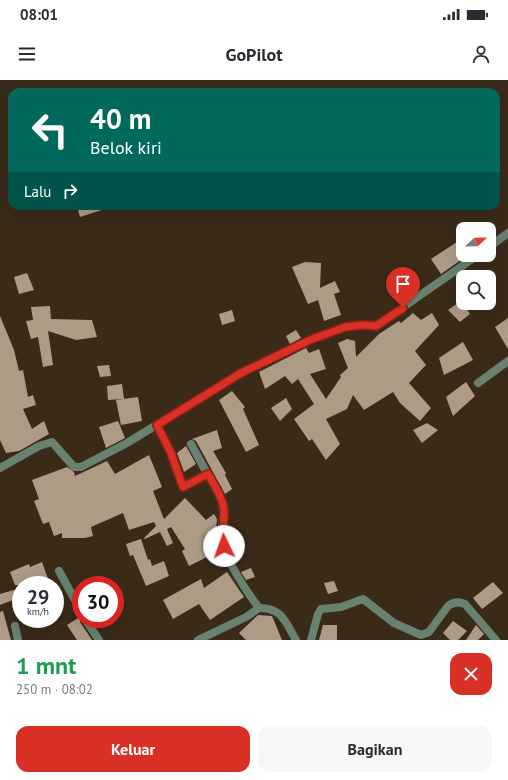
<!DOCTYPE html>
<html lang="id">
<head>
<meta charset="utf-8">
<style>
	:root { --surface:#fff; --page:#f7f7f7; --text:#2b2b33; --muted:#7c7c81; --accent:#d93025 }
	body { margin:0; font-family:"PT Sans",sans-serif; background:var(--page); color:var(--text); height:100vh; display:flex; flex-direction:column; font-size:15px; white-space:nowrap }
	* { box-sizing:border-box; margin:0 }
	p { font-size:13px; color:var(--muted) }
	.icon { flex:none; width:22px; height:22px; fill:none; stroke:currentColor; stroke-width:2; stroke-linecap:round; stroke-linejoin:round }
	.map { position:relative; height:560px; overflow:hidden }
	.drawer { display:flex; flex-direction:column; background:var(--surface); flex:1 }
	.drawer>* { flex:none }
	.top-card { position:absolute; left:8px; top:8px; width:492px; height:122px; border-radius:12px; box-shadow:0 4px 16px #0002; background:#00695c; color:#fff; overflow:hidden }
	.needle { width:26px; rotate:68deg }
	.buttons { position:absolute; left:456px; top:142px; display:grid; gap:8px }
	.buttons a { display:grid; place-items:center; width:40px; height:40px; border-radius:8px; background:var(--surface); box-shadow:0 4px 16px #0002; font-size:20px }
	.speed { position:absolute; left:12px; top:496px; display:flex; gap:8px; font-size:20px; font-weight:700; text-align:center }
	.speed>* { display:grid; place-content:center; width:52px; height:52px; border-radius:50%; background:var(--surface); box-shadow:0 4px 16px #0002; line-height:1 }
	.speed small { font-size:10px; font-weight:400 }
	.speed .limit { border:6px solid #d22; background:#fff; color:#111 }
	.pin { position:absolute; display:grid; place-items:center; width:34px; height:34px; color:#fff; margin:-41px -17px; border-radius:50% 50% 50% 0; rotate:-45deg; box-shadow:0 0 4px #0007 }
	.pin .icon { rotate:45deg }
	.me { position:absolute; width:44px; margin:-22px; rotate:357deg; stroke-linejoin:round; filter:drop-shadow(0 0 3px #0008) }
	.turn { display:flex; align-items:center; gap:14px; height:84px; padding:0 16px; font-size:18px }
	.turn .icon { width:52px; height:52px; stroke-width:2.5 }
	.turn b { display:block; font-size:28px; line-height:34px }
	.then { display:flex; align-items:center; height:38px; padding:0 16px; background:#0003; gap:8px; font-size:15px }
	.round { display:grid; place-items:center; flex:none; width:42px; height:42px; border-radius:12px; background:var(--page) }
	.head { display:flex; align-items:center; justify-content:space-between; height:68px; padding:0 16px }
	h1 { font-size:24px; font-weight:700; line-height:30px; color:#1e9e55 }
	.button { display:flex; gap:8px; margin-top:auto; padding:8px 16px }
	.button a { flex:1; height:46px; border-radius:12px; background:var(--accent); color:#fff; font-size:16px; font-weight:700; line-height:46px; text-align:center }
	.button a+a { background:var(--page); color:var(--text) }
	.status { display:flex; justify-content:space-between; align-items:center; height:28px; padding:0 20px; background:var(--surface); direction:ltr }
	.status svg { height:11px; fill:currentColor }
	header { display:flex; justify-content:space-between; align-items:center; height:52px; padding:0 16px; background:var(--surface); font-size:18px; font-weight:700 }
	.map>svg:first-child { display:block }
	.building { fill:#ae9b86 }
	.lines { fill:none; stroke-linecap:round; stroke-linejoin:round }
	.street { stroke:#688170; stroke-width:8 }
	.route-casing { stroke:#8d1f18; stroke-width:10 }
	.route { stroke:#d93025; stroke-width:7 }
</style>
</head>
<body>
<div class="status"><b>08:01</b><svg viewBox="0 0 49 12"><path d="M0 12V9h3v3zM5 12V6h3v6zM10 12V3h3v9zM15 12V0h3v12zM26 1h20v11H26zM47 4h2v5h-2z"/></svg></div>
<header><svg class="icon" aria-label="menu" viewBox="0 0 24 24"><path d="M4 6h16M4 12h16M4 18h16"/></svg>GoPilot<svg class="icon" aria-label="person" viewBox="0 0 24 24"><circle cx="12" cy="8" r="4"/><path d="M4 21q1-7 8-7t8 7"/></svg></header>
<div class="map">
<svg width="508" height="560" viewBox="0 0 508 560">
	<rect width="100%" height="100%" fill="#3a2b19"/>
	<g class="building">
		<path d="M 77,126 L 108,126 L 108,128 L 80,137 Z"/>
		<path d="M 463,158 L 463,175 L 468,175 L 441,194 L 431,179 Z"/>
		<path d="M 305,182 L 321,183 L 320,208 L 335,201 L 340,212 L 334,214 L 341,235 L 324,241 L 318,220 L 308,224 L 292,187 Z"/>
		<path d="M 27,193 L 34,210 L 19,214 L 14,197 Z"/>
		<path d="M 461,221 L 470,234 L 460,242 L 448,230 Z"/>
		<path d="M 50,226 L 51,239 L 92,240 L 97,257 L 76,260 L 48,251 L 53,285 L 43,287 L 38,257 L 31,259 L 26,241 L 33,240 L 31,227 Z"/>
		<path d="M 232,230 L 235,241 L 222,245 L 219,234 Z"/>
		<path d="M 413,233 L 421,240 L 432,233 L 439,245 L 415,271 L 426,285 L 409,303 L 431,328 L 420,341 L 400,323 L 393,312 L 364,330 L 353,315 L 347,329 L 326,339 L 340,364 L 326,380 L 312,359 L 309,361 L 294,339 L 314,324 L 298,299 L 292,304 L 285,296 L 265,309 L 259,292 L 306,268 L 309,273 L 319,269 L 326,289 L 310,294 L 326,319 L 341,297 L 340,295 L 348,288 L 338,263 L 347,259 L 355,261 L 356,277 L 379,254 L 399,241 L 401,243 Z"/>
		<path d="M 0,236 L 14,270 L 19,291 L 23,290 L 28,317 L 33,315 L 36,325 L 23,329 L 32,349 L 44,341 L 49,354 L 19,371 L 6,373 L 0,360 Z"/>
		<path d="M 508,238 L 508,269 L 495,247 Z"/>
		<path d="M 296,250 L 301,258 L 290,264 L 286,256 Z"/>
		<path d="M 463,262 L 473,280 L 444,295 L 439,278 Z"/>
		<path d="M 109,285 L 111,296 L 100,297 L 97,286 Z"/>
		<path d="M 466,302 L 475,316 L 453,336 L 446,317 Z"/>
		<path d="M 122,304 L 124,319 L 108,320 L 107,306 Z"/>
		<path d="M 232,311 L 245,327 L 243,329 L 259,365 L 246,372 L 219,320 Z"/>
		<path d="M 138,317 L 142,341 L 121,345 L 116,320 Z"/>
		<path d="M 286,318 L 292,329 L 280,341 L 271,328 Z"/>
		<path d="M 118,341 L 125,358 L 106,368 L 99,347 Z"/>
		<path d="M 427,343 L 438,350 L 422,363 L 413,350 Z"/>
		<path d="M 217,350 L 222,368 L 213,371 L 226,393 L 225,395 L 232,409 L 225,414 L 196,361 L 192,359 Z"/>
		<path d="M 186,366 L 196,384 L 184,392 L 177,373 Z"/>
		<path d="M 149,375 L 162,407 L 153,411 L 164,439 L 185,418 L 206,440 L 214,434 L 217,439 L 216,451 L 209,455 L 217,472 L 189,486 L 182,471 L 185,469 L 171,447 L 167,449 L 173,463 L 167,466 L 160,452 L 145,459 L 144,458 L 156,446 L 154,442 L 129,450 L 123,433 L 91,447 L 93,456 L 85,458 L 62,458 L 62,453 L 54,456 L 49,442 L 43,444 L 34,421 L 39,419 L 32,400 L 67,387 L 74,392 L 75,396 L 107,381 L 115,394 Z"/>
		<path d="M 141,459 L 148,480 L 150,479 L 152,486 L 164,481 L 169,496 L 146,506 L 133,475 L 130,476 L 126,464 Z"/>
		<path d="M 42,482 L 48,499 L 31,505 L 15,505 L 10,492 L 29,484 L 30,487 Z"/>
		<path d="M 251,488 L 255,497 L 246,500 L 241,492 Z"/>
		<path d="M 227,492 L 244,517 L 210,540 L 199,524 L 173,539 L 163,520 L 201,499 L 204,508 Z"/>
		<path d="M 334,501 L 338,511 L 328,514 L 324,503 Z"/>
		<path d="M 493,502 L 503,513 L 482,529 L 473,518 Z"/>
		<path d="M 21,508 L 21,517 L 0,525 L 0,514 Z"/>
		<path d="M 3,531 L 11,560 L 0,560 L 0,532 Z"/>
		<path d="M 258,535 L 272,536 L 282,560 L 246,560 L 239,553 Z"/>
		<path d="M 80,537 L 80,542 L 92,560 L 77,560 L 67,545 Z"/>
		<path d="M 453,541 L 467,551 L 458,560 L 450,560 L 443,553 Z"/>
		<path d="M 323,545 L 337,545 L 337,560 L 319,560 Z"/>
		<path d="M 476,545 L 484,554 L 478,560 L 466,560 Z"/>
	</g>
	<g class="lines">
		<g class="street">
			<path d="M 489,167 L 508,153"/>
			<path d="M 478,303 L 508,281"/>
			<path d="M 157,345 L 171,373 L 183,407 L 208,393"/>
			<path d="M 191,364 L 222,421 C 225,434 221,446 222,459 C 225,479 246,511 259,528 C 283,528 285,542 296,560"/>
			<path d="M 0,388 L 39,366 L 52,362 L 74,387 L 81,387 L 127,363 L 241,293 L 310,260 L 345,247 L 363,245 L 376,246 L 478,175"/>
			<path d="M 59,491 L 81,531"/>
			<path d="M 85,539 L 99,560"/>
			<path d="M 15,546 L 18,560"/>
			<path d="M 198,560 L 246,537 L 259,528"/>
			<path d="M 311,560 L 318,534 L 321,529 L 341,527 L 363,519 L 394,543 L 421,555 L 429,552 L 448,526 C 453,522 458,521 465,524 L 496,560"/>
		</g>
	</g>
	<g class="lines">
		<defs>
			<path id="route" d="M 224,466 C 220,454 225,443 224,431 C 223,417 214,405 208,394 L 183,407 L 171,373 L 157,345 L 241,293 L 310,260 L 345,247 L 363,245 L 376,246 L 403,228"/>
		</defs>
		<use href="#route" class="route-casing"/>
		<use href="#route" class="route"/>
	</g>
</svg>
<div class="buttons">
<a><svg class="needle" viewBox="-14 -14 28 28"><path d="M0-13l5 13h-10z" fill="#e53935"/><path d="M0 13l5-13h-10z" fill="#7c7c81"/></svg></a>
<a><svg class="icon" aria-label="search" viewBox="0 0 24 24"><circle cx="10" cy="10" r="6"/><path d="M15 15l6 6"/></svg></a>
</div>
<div class="speed"><div>29<small>km/h</small></div><div class="limit">30</div></div>
<div class="pin" style="left:403px;top:228px;background:#d93025"><svg class="icon" aria-label="arrive" viewBox="0 0 24 24"><path d="M6 21V4h12l-3 4 3 4H6"/></svg></div>
<svg class="me" style="left:224px;top:466px" viewBox="-20 -20 40 40"><circle r="19" fill="#fff"/><path d="M0-13L10 11 0 6-10 11z" fill="#d93025"/></svg>
<div class="top-card">
<div class="turn"><svg class="icon" aria-label="left" viewBox="0 0 24 24"><path d="M17 20v-9H6M10 6l-5 5 5 5"/></svg><div><b>40 m</b>Belok kiri</div></div>
<div class="then">Lalu<svg class="icon" aria-label="right" viewBox="0 0 24 24"><path d="M7 20v-9h11M14 6l5 5-5 5"/></svg></div>
</div>
</div>
<section class="drawer">
<div class="head"><div><h1>1 mnt</h1><p>250 m · 08:02</p></div><a class="round" style="background:#d93025;color:#fff"><svg class="icon" aria-label="close" viewBox="0 0 24 24"><path d="M6 6l12 12M18 6L6 18"/></svg></a></div>
<div class="button"><a>Keluar</a><a>Bagikan</a></div>
</section>
</body>
</html>
